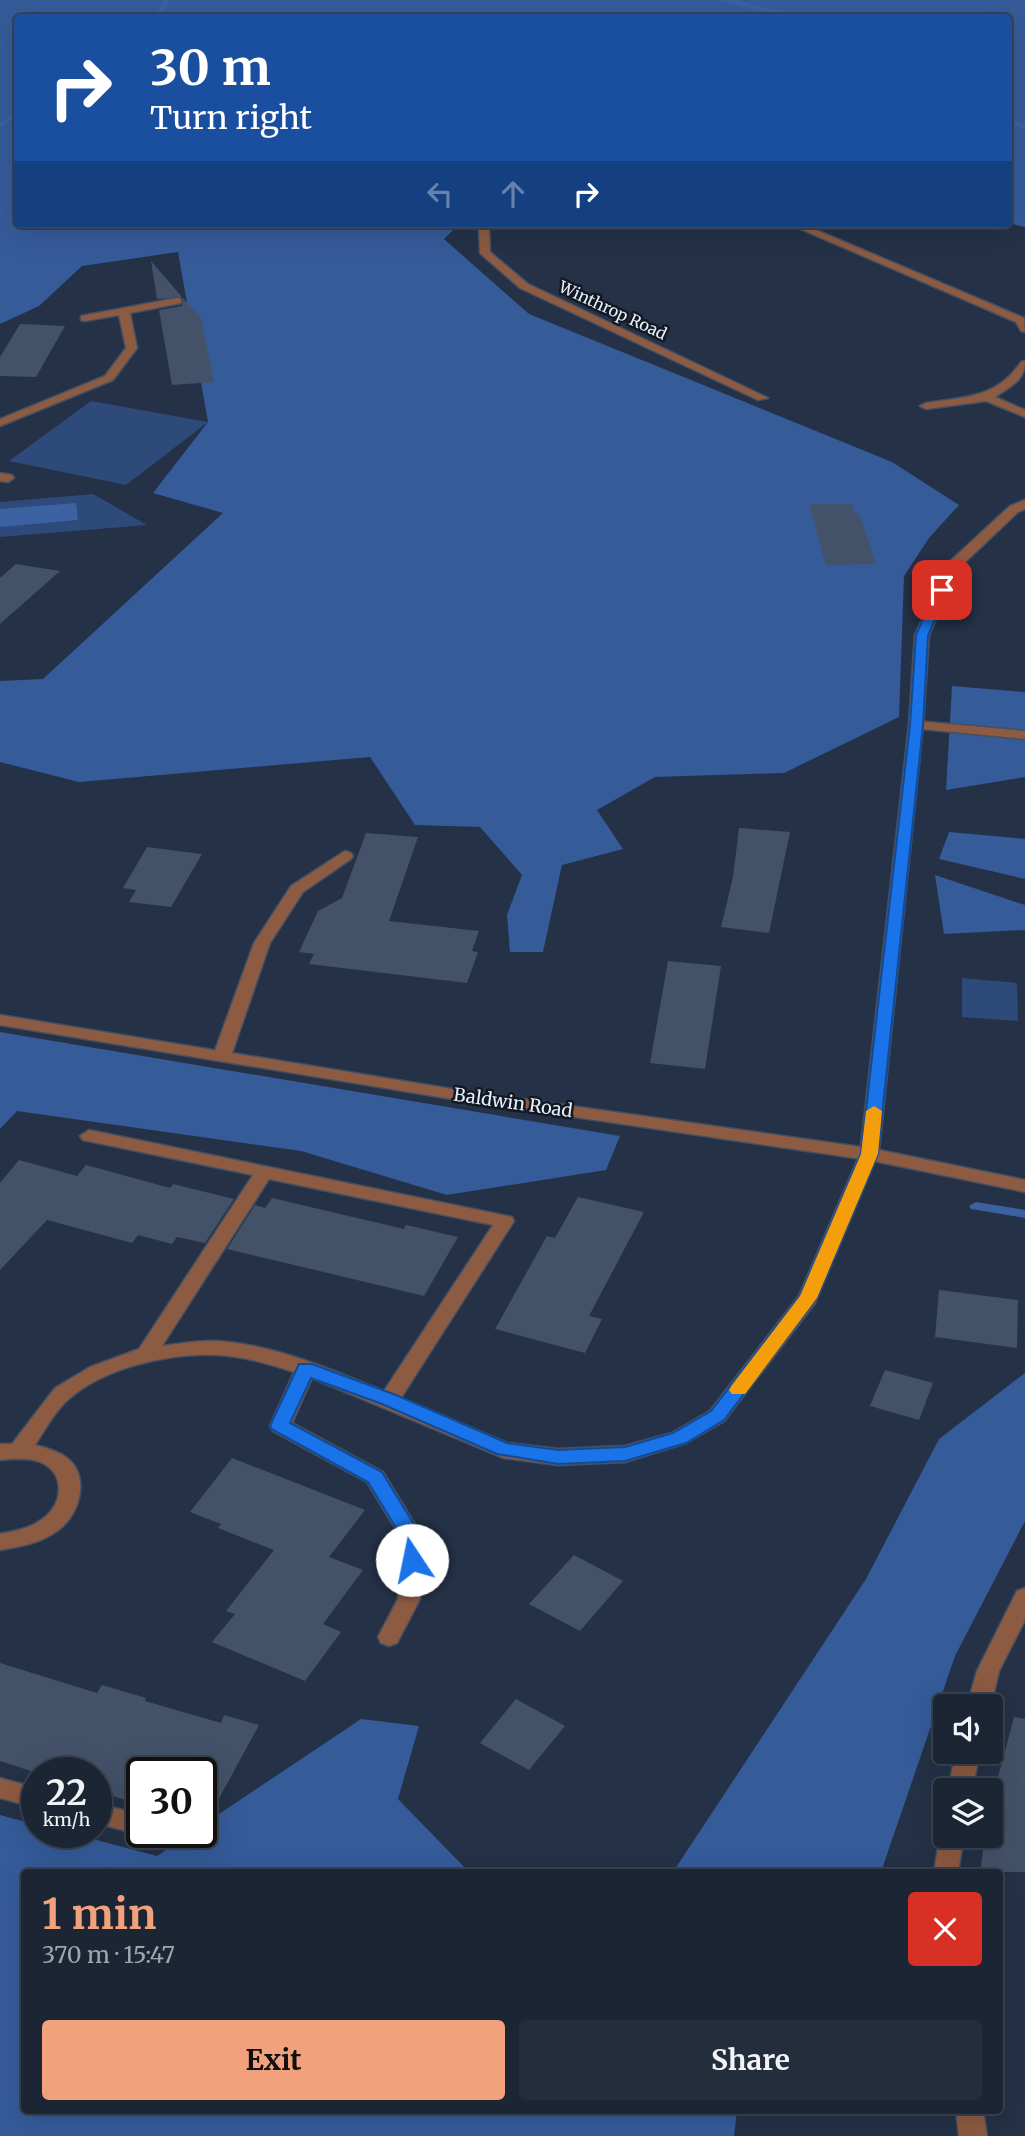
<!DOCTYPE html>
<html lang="en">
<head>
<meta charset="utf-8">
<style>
	:root { --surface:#1b2534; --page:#242d3c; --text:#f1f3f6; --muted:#a0a5ac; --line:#39424f; --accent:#f1a17c }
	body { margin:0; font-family:Merriweather,serif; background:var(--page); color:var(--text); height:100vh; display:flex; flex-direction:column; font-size:26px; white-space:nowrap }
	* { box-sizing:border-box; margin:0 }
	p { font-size:23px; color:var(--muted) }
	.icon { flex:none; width:38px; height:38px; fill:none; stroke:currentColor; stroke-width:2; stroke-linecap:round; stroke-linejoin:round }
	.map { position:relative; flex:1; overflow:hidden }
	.side { position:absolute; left:21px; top:1869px; width:982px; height:245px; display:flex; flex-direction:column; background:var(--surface); border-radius:7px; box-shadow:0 7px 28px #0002,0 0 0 2px var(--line) }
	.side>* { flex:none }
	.top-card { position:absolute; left:14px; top:14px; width:998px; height:214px; border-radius:7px; box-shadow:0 7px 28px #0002,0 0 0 2px var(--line); background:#1a4fa0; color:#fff; overflow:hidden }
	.controls { position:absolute; left:933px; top:1694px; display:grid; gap:14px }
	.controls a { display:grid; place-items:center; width:70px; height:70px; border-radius:7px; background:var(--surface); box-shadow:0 7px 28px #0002,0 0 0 2px var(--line); font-size:35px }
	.speed { position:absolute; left:21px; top:1757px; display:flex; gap:14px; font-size:35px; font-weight:700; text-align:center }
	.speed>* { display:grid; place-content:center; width:91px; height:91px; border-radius:50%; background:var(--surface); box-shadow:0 7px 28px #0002,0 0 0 2px var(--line); line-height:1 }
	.speed small { font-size:18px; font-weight:400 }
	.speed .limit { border:4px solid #111; border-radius:10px; background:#fff; color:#111 }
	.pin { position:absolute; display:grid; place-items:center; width:60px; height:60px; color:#fff; margin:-30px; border-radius:14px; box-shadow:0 4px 10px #0006 }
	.me { position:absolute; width:77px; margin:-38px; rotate:349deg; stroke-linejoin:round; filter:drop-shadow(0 0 5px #0008) }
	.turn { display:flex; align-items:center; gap:24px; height:147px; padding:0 21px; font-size:32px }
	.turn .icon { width:91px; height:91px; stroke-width:2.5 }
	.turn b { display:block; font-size:49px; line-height:60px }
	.lanes { display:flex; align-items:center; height:66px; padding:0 21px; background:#0003; justify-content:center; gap:35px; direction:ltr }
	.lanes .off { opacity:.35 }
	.round { display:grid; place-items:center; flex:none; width:74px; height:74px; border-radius:7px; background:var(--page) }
	.summary { display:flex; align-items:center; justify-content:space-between; height:119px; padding:0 21px }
	h1 { font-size:42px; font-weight:700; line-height:52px; color:var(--accent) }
	.primary-button { display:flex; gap:14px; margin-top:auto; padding:14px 21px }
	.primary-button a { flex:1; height:80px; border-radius:7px; background:var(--accent); color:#111; font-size:28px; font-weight:700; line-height:80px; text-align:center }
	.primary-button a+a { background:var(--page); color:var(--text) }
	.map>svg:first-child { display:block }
	.green { fill:#2e4a7a }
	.forest { fill:#355b99 }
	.water { fill:#3b61a0 }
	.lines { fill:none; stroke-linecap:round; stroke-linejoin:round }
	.stream { fill:#3b61a0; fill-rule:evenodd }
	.building { fill:#445269 }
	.service-casing { stroke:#435063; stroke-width:3 }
	.minor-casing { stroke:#435063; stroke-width:3 }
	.tertiary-casing { stroke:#435063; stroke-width:3 }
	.service { fill:#8d5a42; fill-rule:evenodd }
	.minor { fill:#8d5a42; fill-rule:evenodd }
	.tertiary { fill:#8d5a42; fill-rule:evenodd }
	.route { fill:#1a73e8; stroke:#114b97; stroke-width:2 }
	.slow { fill:#f59e0b }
	.labels { text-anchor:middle; stroke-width:5; stroke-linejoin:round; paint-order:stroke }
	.far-street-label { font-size:16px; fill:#e8f0fe; stroke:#131923 }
	.street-label { font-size:18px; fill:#e8f0fe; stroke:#131923 }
</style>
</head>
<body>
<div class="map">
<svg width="1025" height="2136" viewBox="0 0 1025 2136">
	<rect width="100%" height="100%" fill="#243146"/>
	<g class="green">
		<path d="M 91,401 L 208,422 L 126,485 L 9,461 Z"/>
		<path d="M 93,494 L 147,525 L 0,537 L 0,502 Z"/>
		<path d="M 962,978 L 1017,983 L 1018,1021 L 962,1017 Z"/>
	</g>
	<g class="forest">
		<path d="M 0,0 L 1025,0 L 1025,227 L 1008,223 L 1008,18 L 18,18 L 18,224 L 459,224 L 444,239 L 529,314 L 892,462 L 959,505 L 929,538 L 904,576 L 899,717 L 784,773 L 655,777 L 597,810 L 623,849 L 562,865 L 543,952 L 510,952 L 507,915 L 522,875 L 480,827 L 415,825 L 370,757 L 79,782 L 0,762 L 0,681 L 43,679 L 223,513 L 153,493 L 208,422 L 178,252 L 82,266 L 39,306 L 0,324 Z"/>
		<path d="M 952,686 L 1025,692 L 1025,777 L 946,790 Z"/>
		<path d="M 949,832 L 1025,839 L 1025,879 L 939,859 Z"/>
		<path d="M 935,875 L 1025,905 L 1025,930 L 944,934 Z"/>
		<path d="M 0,1032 L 620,1136 L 606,1170 L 447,1195 L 301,1151 L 17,1111 L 0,1129 Z"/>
		<path d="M 1025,1373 L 1025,1521 L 955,1656 L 881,1872 L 673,1872 L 866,1579 L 939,1439 Z"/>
		<path d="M 361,1719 L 419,1726 L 398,1799 L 469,1872 L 24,1872 L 24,2110 L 737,2111 L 734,2136 L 0,2136 L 0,1815 L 37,1825 L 37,1832 L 66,1832 L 157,1856 L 192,1832 L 201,1832 L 201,1826 Z"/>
	</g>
	<path class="water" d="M 76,503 L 78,520 L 0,527 L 0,509 Z"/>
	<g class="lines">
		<g class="stream">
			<path d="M 164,0 L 170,0 L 159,18 L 154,18 Z"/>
			<path d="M 717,0 L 738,0 L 765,8 L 834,18 L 814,18 L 764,12 Z"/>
			<path d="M 18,110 L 18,115 L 0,128 L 0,123 Z"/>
			<path d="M 1008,118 L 1025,125 L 1025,129 L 1008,122 Z"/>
			<path d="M 976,1202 L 1025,1210 L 1025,1218 L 971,1209 L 969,1206 Z"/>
		</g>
	</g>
	<g class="building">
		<path d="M 151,261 L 182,297 L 157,299 Z"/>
		<path d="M 183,298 L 201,318 L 214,382 L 172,385 L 159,310 L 182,306 Z"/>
		<path d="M 20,324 L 65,326 L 36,377 L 0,376 L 0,357 Z"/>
		<path d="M 809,504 L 852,504 L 855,513 L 859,513 L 876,564 L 826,565 Z"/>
		<path d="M 16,564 L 60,571 L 0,624 L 0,578 Z"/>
		<path d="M 739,828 L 790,832 L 769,933 L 721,927 L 733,877 Z"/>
		<path d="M 366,833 L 418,837 L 389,921 L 479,931 L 472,951 L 478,952 L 467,983 L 309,964 L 314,954 L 299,952 L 318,911 L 342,898 Z"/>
		<path d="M 147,847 L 202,854 L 171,907 L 129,902 L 136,890 L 123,888 Z"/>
		<path d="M 668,961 L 721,966 L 705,1069 L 650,1063 Z"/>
		<path d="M 19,1160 L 77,1176 L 86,1165 L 170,1188 L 173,1184 L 234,1199 L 205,1243 L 177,1237 L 172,1244 L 138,1235 L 132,1243 L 47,1220 L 0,1270 L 0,1183 Z"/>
		<path d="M 578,1197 L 644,1212 L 589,1316 L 602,1319 L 585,1353 L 495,1329 L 547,1236 L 555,1238 Z"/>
		<path d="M 272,1198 L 404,1229 L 406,1225 L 458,1237 L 424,1296 L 227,1249 L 255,1205 L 265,1208 Z"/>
		<path d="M 939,1290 L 1018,1300 L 1017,1348 L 935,1337 Z"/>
		<path d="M 885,1370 L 933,1383 L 919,1420 L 870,1406 Z"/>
		<path d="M 232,1458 L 365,1510 L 329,1557 L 363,1570 L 323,1624 L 341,1632 L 305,1681 L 212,1642 L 235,1614 L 226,1611 L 274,1550 L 218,1528 L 221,1524 L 190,1512 Z"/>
		<path d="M 574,1555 L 623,1581 L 580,1631 L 529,1604 Z"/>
		<path d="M 0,1663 L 97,1693 L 102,1685 L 146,1698 L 145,1701 L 221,1723 L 224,1715 L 259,1725 L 216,1804 L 201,1799 L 201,1773 L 142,1773 L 142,1781 L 129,1801 L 96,1791 L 96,1773 L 37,1773 L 0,1761 Z"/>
		<path d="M 516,1699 L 565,1726 L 529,1770 L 480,1743 Z"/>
		<path d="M 1014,1717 L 1025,1719 L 1025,1872 L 980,1872 L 985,1836 L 990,1836 L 990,1807 Z"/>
	</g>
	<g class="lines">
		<defs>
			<g id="service">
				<path d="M 0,473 L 12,475 L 14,478 L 8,482 L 0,481 Z"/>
				<path d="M 916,721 L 1025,731 L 1025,739 L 911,728 L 909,725 Z"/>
			</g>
			<g id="minor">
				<path d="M 482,224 L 492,224 L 489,228 L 490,252 L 528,284 L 768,398 L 758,400 L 520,288 L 480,253 L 479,228 Z"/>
				<path d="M 789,224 L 802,224 L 1024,318 L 1025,332 L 1021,331 L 1016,322 Z"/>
				<path d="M 177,298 L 181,299 L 181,303 L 130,313 L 137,348 L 113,380 L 0,426 L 0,419 L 105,376 L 126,348 L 119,315 L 85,321 L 81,320 L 81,316 Z"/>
				<path d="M 1025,361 C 1025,381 1011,386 995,397 L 1025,410 L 1025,417 L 986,401 L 926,409 L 920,406 L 926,403 C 965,397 997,398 1021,362 Z"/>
				<path d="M 345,851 L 351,853 L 353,856 L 351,859 L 303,892 L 270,943 L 231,1056 L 222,1061 L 216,1060 L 213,1056 L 254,943 L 291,886 Z"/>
				<path d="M 89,1130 L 512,1217 L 514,1221 L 401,1398 L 507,1443 L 558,1449 L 625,1446 L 672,1433 L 710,1411 L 799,1296 L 860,1154 L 869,1148 L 878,1154 L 815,1303 L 724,1421 L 686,1443 L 625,1462 L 558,1465 L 504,1458 L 312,1378 L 292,1423 L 383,1472 L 425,1541 L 420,1599 L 397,1643 L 389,1646 L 381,1643 L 378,1637 L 398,1599 L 403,1541 L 367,1482 L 273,1431 L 270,1426 L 294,1372 C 269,1364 243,1356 216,1355 C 170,1353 106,1367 70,1398 C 56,1409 45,1430 35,1445 C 43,1447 53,1450 61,1454 C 92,1470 82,1514 57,1531 C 39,1544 20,1546 0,1550 L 0,1534 C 15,1531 28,1529 41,1520 C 67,1503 65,1466 33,1460 C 23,1458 10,1459 0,1460 L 0,1444 L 12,1444 L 55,1388 L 90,1367 L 139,1349 L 253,1175 L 83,1140 L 80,1136 ZM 269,1179 L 493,1225 L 384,1391 C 331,1370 274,1344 216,1341 C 199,1340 179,1344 162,1346 Z"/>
				<path d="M 1025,1588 L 1025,1620 L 999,1671 L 991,1706 L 967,1706 L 977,1671 L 1017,1591 Z"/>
				<path d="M 956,1752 L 980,1752 L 972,1790 L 948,1790 Z"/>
				<path d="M 0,1778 L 37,1788 L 37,1808 L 0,1798 Z"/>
				<path d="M 96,1803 L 142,1815 L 142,1832 L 151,1832 L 142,1835 L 96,1823 Z"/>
				<path d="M 945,1828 L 945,1836 L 964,1836 L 958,1872 L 934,1872 L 940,1836 Z"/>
				<path d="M 956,2110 L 983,2110 L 987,2136 L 959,2136 Z"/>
			</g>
			<path id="tertiary" d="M 1025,500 L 1025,509 L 1018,512 L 958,569 L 929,635 L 923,725 L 879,1150 L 1025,1180 L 1025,1192 L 869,1160 L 458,1100 L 0,1025 L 0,1015 L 458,1090 L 861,1147 L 909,725 L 915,635 L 947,564 L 1010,506 Z"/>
		</defs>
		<use href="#service" class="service-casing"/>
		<use href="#minor" class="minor-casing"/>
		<use href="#tertiary" class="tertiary-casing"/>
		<use href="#service" class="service"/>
		<use href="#minor" class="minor"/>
		<use href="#tertiary" class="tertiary"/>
	</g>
	<path class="route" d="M 942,586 L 948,590 L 928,635 L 923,725 L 878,1154 L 817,1298 L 724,1420 L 686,1443 L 625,1461 L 558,1464 L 497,1454 L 382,1404 L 311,1378 L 290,1423 L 382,1472 L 424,1541 L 419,1566 L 412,1568 L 405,1566 L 402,1560 L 404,1541 L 368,1482 L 273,1430 L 270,1426 L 299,1364 L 312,1364 L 396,1395 L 507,1443 L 558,1450 L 625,1447 L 673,1433 L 711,1411 L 800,1296 L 861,1154 L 910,725 L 916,635 L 936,590 Z"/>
	<path class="slow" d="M 874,1106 L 882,1111 L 878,1154 L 817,1298 L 745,1394 L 732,1394 L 729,1390 L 732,1385 L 800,1296 L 861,1154 L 866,1111 Z"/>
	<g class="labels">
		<g class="far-street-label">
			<text transform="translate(613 310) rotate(25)" y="6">Winthrop Road</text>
		</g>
		<g class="street-label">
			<text transform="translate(513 1103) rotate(8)" y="6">Baldwin Road</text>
		</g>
	</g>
</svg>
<div class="controls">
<a><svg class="icon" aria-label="sound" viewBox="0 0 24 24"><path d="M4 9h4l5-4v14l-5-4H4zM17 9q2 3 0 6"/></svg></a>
<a><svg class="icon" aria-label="layers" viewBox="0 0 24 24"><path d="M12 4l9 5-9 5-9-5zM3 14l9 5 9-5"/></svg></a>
</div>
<div class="speed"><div>22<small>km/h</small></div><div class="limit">30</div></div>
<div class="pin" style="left:942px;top:590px;background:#d93025"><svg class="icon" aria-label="arrive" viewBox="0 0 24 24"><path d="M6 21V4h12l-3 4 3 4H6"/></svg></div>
<svg class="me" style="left:412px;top:1560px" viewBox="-20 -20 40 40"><circle r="19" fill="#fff"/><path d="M0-13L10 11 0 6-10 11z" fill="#1a73e8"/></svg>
<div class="top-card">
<div class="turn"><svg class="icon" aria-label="right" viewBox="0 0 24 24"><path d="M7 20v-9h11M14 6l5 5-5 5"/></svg><div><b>30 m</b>Turn right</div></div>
<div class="lanes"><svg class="icon off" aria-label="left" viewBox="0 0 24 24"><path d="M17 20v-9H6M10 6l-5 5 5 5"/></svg><svg class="icon off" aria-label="ahead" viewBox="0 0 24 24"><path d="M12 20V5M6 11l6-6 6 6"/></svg><svg class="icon" aria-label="right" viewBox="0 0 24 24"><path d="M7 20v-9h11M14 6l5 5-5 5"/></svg></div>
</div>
<section class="side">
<div class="summary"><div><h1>1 min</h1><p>370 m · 15:47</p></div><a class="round" style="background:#d93025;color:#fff"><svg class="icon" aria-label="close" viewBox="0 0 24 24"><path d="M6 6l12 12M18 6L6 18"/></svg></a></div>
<div class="primary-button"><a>Exit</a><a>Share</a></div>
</section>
</div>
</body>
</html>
